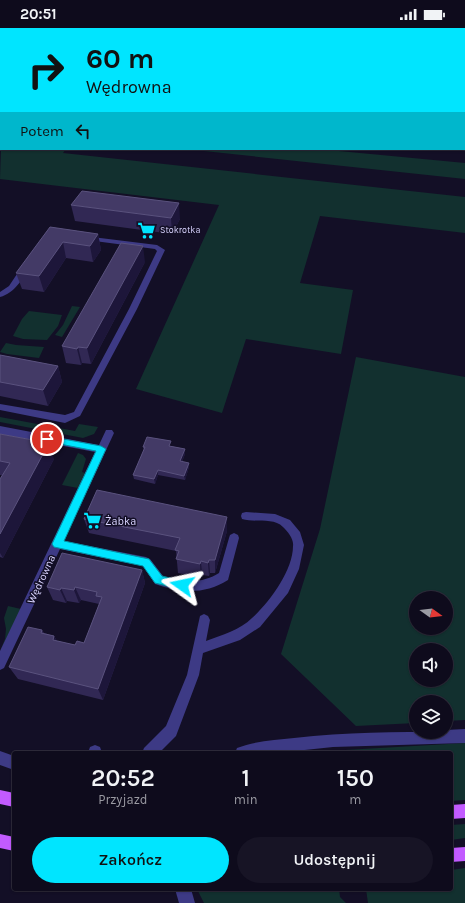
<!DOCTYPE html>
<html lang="pl">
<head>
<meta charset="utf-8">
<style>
	:root { --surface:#0e0b1c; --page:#171425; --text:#f1f3f6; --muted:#9b9ba3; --line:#2e2b3b; --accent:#00e5ff }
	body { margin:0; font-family:Karla,sans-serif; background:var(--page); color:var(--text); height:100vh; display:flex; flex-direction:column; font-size:15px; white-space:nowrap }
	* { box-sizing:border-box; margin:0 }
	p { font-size:13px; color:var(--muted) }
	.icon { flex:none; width:22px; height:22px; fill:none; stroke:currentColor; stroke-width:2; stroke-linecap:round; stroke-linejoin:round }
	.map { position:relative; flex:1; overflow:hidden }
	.panel { position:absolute; left:12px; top:723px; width:441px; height:140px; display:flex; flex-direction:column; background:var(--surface); border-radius:4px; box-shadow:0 1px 3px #0004,0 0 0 1px var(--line) }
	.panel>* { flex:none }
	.guide { position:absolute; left:0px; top:0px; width:465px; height:122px; box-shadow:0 1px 3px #0004,0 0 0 1px var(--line); background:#00e5ff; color:#111; overflow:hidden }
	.needle { width:26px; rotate:105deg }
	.tools { position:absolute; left:409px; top:563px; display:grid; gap:8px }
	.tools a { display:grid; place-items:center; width:44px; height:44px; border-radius:50%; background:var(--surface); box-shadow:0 1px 3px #0004,0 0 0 1px var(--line); font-size:20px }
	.pin { position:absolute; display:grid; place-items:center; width:34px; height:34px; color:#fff; margin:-17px; border:2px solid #fff; border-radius:50%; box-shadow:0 1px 4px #0007 }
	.me { position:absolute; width:44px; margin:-22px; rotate:282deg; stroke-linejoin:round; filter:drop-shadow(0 0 3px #0008) }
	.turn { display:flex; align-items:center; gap:14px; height:84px; padding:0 20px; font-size:18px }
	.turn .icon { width:52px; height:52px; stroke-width:2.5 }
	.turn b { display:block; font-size:28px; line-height:34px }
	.then { display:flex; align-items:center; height:38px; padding:0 20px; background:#0003; gap:8px; font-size:15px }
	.eta { display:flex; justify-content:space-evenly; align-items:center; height:68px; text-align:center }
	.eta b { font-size:24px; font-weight:600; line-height:28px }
	.cta { display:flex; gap:8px; margin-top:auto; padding:8px 20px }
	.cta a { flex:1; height:46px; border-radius:24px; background:var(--accent); color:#111; font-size:16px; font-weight:600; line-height:46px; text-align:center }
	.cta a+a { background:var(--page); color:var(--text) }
	.status { display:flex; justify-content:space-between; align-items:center; height:28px; padding:0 20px; background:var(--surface); direction:ltr }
	.status svg { height:11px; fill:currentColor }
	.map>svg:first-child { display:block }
	.green { fill:#12302f; fill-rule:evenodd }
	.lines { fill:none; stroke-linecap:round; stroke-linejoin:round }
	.minor { fill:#3d3a85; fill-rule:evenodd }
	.major { fill:#c25bff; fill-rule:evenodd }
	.wall { fill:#312854 }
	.shaded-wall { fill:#1d163a }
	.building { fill:#433a66; stroke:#5a527e }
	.route { fill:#00e5ff; stroke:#0095a6 }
	.labels { text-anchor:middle; stroke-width:3; stroke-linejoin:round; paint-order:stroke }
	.far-poi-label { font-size:9px; fill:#d9d4ff; stroke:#130f26; text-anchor:start }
	.poi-label { font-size:11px; fill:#d9d4ff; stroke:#130f26; text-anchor:start }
	.street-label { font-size:11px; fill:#d9d4ff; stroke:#130f26 }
</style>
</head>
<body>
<div class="status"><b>20:51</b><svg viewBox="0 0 49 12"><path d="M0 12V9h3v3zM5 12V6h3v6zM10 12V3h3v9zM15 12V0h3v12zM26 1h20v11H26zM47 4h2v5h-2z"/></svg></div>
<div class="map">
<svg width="465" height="875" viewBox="0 0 465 875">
	<rect width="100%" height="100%" fill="#130f26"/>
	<g class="green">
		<path d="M 1,120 L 66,121 L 63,125 L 465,169 L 465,205 L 320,188 L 300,255 L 353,262 L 341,326 L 246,311 L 222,385 L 136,361 L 219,177 L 0,151 Z"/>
		<path d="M 185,121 L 318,121 L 465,135 L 465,151 Z"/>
		<path d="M 72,278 L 80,279 L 62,309 L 55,307 L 63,297 Z"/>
		<path d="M 29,283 L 62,287 L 58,298 L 47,312 L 23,311 L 13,308 L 22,291 Z"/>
		<path d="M 6,315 L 16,317 L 44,319 L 39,330 L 7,326 L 0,324 Z"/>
		<path d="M 356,329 L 465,349 L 465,692 L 446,693 L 446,674 L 416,674 L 416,695 L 356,698 L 281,626 L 320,501 ZM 416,570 L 446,570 L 446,600 L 416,600 ZM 416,622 L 446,622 L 446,652 L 416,652 Z"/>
		<path d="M 0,389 L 75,403 L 79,396 L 98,399 L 94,406 L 83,410 L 0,394 Z"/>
		<path d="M 78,425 L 83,427 L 86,431 L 82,444 L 85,445 L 78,460 L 62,457 Z"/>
		<path d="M 8,578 L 21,581 L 0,623 L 5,611 L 6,601 L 4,590 Z"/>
		<path d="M 465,715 L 465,772 L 451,773 L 451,725 L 294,725 Z"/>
		<path d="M 465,796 L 465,810 L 451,812 L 451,797 Z"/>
		<path d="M 465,840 L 465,875 L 368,875 L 366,861 L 451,861 L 451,842 Z"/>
		<path d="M 197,861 L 339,861 L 340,869 L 346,875 L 204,875 Z"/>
	</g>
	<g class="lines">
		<g class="minor">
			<path d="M 150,0 L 157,0 L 150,1 Z"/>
			<path d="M 0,114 L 1,114 L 0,119 Z"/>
			<path d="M 84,208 L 157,217 L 165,222 L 137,281 L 80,388 L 65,395 L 0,382 L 0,376 L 65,387 L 74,384 L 129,281 L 157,223 L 155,221 L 87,212 L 84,212 Z"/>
			<path d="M 23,237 L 29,237 L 30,239 C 22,251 15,265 0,269 L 0,264 L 9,258 Z"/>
			<path d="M 0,398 L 99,417 L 106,402 L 112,402 L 114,405 L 64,513 L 146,529 L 150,531 L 163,548 C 183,553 200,557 219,545 L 229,510 L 230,507 L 234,505 L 238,507 L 239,510 L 228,552 C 204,567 181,565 155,556 L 143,538 L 60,521 L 4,640 L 0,642 L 0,623 L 95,424 L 0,406 Z"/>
			<path d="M 246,484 L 275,486 L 290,492 L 300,504 L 304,517 L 299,541 L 288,565 L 260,599 L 240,612 L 203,625 L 199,647 L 176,708 L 159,725 L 142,725 L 144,720 L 166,698 L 187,647 L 200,588 L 204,586 L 208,588 L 210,592 L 206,613 C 222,607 240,602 252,590 C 270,574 293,542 293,518 C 294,511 288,504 283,499 C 273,489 255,495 242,491 L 241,488 L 242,485 Z"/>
			<path d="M 465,701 L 465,715 L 333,719 L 276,725 L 235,725 L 237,720 C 255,713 275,712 294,710 C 346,704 396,704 446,704 L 446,702 Z"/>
			<path d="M 95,717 L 100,719 L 102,725 L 88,725 L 90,719 Z"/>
			<path d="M 0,723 L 14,728 L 14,742 L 0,737 Z"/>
			<path d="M 175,861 L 191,861 L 195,875 L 179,875 Z"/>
		</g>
		<g class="major">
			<path d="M 0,762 L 14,765 L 14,779 L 0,776 Z"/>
			<path d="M 465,776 L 465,790 L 451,791 L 451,777 Z"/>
			<path d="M 0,806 L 14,809 L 14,823 L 0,820 Z"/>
			<path d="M 465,819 L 465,833 L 451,834 L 451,820 Z"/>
		</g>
	</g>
	<g class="wall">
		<path d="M 0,0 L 23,0 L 23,1 L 1,1 L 1,41 L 0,41 Z"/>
		<path d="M 47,0 L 139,0 L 139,1 L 58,1 Z"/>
		<path d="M 71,177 L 180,191 L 172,206 L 75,193 Z"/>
		<path d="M 50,199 L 98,206 L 101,222 L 93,234 L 66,230 L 44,264 L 22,261 L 16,245 Z"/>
		<path d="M 145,234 L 91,336 L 82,335 L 81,337 L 66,335 L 62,318 Z"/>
		<path d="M 0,327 L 58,338 L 62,354 L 48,378 L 0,368 Z"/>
		<path d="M 0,406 L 54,431 L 3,530 L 0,529 L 0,451 L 2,447 L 0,447 Z"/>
		<path d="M 171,418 L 185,421 L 185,426 L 182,434 L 189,439 L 185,452 L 158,447 L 155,456 L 134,451 L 133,447 L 144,422 L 143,419 Z"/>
		<path d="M 227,489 L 227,503 L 215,545 L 210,545 L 209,548 L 202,547 L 201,550 L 178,545 L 176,523 L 89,505 L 84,491 Z"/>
		<path d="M 142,542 L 145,555 L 103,672 L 18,651 L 9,639 L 42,602 L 44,605 L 54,608 L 57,613 L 75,617 L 84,615 L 99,576 L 81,572 L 79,575 L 67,573 L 66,575 L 53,572 L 47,559 Z"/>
	</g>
	<g class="shaded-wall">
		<path d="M 1,81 L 1,100 L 0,101 L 0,82 Z"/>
		<path d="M 179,175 L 180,191 L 172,206 L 171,190 Z"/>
		<path d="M 98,206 L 101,222 L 93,234 L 90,218 Z"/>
		<path d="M 63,214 L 66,230 L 44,264 L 39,248 Z"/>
		<path d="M 143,218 L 145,234 L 91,336 L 87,320 Z"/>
		<path d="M 78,319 L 82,335 L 81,337 L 77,321 Z"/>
		<path d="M 58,338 L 62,354 L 48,378 L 43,362 Z"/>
		<path d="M 49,415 L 54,431 L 3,530 L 0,525 L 0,506 Z"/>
		<path d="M 185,421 L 185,426 L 180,438 L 180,433 Z"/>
		<path d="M 189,435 L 189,439 L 185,452 L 184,448 Z"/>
		<path d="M 158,442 L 158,447 L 155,456 L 154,451 Z"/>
		<path d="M 227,489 L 227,503 L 215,545 L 215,532 Z"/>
		<path d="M 209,532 L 210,545 L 209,548 L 208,535 Z"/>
		<path d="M 201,533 L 202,547 L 201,550 L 200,536 Z"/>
		<path d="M 142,542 L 145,555 L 103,672 L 98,661 Z"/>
		<path d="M 75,559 L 81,572 L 79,575 L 74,562 Z"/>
		<path d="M 61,560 L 67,573 L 66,575 L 60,562 Z"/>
		<path d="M 54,608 L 61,620 L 53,612 Z"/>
	</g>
	<g class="building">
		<path d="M 0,0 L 19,0 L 19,1 L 1,1 L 1,28 L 0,28 Z"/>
		<path d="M 0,50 L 1,50 L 1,81 L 0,82 Z"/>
		<path d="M 82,163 L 179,175 L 171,190 L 71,177 Z"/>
		<path d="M 50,199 L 98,206 L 90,218 L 63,214 L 39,248 L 16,245 Z"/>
		<path d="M 121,215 L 143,218 L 87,320 L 78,319 L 77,321 L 62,318 Z"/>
		<path d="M 0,327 L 58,338 L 43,362 L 0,354 Z"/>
		<path d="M 0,406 L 49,415 L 0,506 L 0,451 L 10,435 L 0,433 Z"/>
		<path d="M 147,409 L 171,413 L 169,418 L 185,421 L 180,433 L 189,435 L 184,448 L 158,442 L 154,451 L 133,447 L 145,419 L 143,419 Z"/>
		<path d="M 97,462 L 227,489 L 215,532 L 209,532 L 208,535 L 201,533 L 200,536 L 176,531 L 179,523 L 175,522 L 180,510 L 84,491 Z"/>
		<path d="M 62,525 L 142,542 L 98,661 L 9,639 L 28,599 L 42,602 L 41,605 L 54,608 L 53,612 L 75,617 L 77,613 L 84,615 L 102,569 L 96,568 L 97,564 L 75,559 L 74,562 L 61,560 L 60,562 L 47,559 Z"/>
	</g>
	<path class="route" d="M 47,408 L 101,418 L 106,421 L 64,513 L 149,531 L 162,548 L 186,554 L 187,557 L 186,561 L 182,562 L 155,555 L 143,538 L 54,519 L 52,516 L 96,423 L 44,413 L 42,411 L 44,409 Z"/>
	<defs>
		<symbol id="supermarket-bare" viewBox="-9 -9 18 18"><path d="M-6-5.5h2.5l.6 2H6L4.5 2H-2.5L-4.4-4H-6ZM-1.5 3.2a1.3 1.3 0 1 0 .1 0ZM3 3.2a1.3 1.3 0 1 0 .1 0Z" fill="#00e5ff" stroke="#130f26" stroke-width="2.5" paint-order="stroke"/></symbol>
	</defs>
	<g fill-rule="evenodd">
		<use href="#supermarket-bare" x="134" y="190" width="25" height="25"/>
		<use href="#supermarket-bare" x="80" y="480" width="25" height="25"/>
	</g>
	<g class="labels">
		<g class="far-poi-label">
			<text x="160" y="205">Stokrotka</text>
		</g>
		<g class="poi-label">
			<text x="105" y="497">Żabka</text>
		</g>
		<g class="street-label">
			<text transform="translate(41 551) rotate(-65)" y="4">Wędrowna</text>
		</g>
	</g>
</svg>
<div class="tools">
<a><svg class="needle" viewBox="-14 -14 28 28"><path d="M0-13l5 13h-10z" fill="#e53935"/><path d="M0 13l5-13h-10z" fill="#9b9ba3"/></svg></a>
<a><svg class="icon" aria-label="sound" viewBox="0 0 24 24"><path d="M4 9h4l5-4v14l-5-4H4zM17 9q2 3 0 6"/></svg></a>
<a><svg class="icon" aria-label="layers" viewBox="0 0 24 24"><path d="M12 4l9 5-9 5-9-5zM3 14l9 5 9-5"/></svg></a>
</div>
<div class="pin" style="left:47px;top:411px;background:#d93025"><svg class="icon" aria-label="arrive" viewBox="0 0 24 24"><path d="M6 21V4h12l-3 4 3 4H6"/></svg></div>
<svg class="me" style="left:182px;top:557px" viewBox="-20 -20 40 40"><path d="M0-17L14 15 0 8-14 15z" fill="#00e5ff" stroke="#fff" stroke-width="4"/></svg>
<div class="guide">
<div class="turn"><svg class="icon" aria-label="right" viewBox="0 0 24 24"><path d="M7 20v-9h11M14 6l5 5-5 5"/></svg><div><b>60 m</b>Wędrowna</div></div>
<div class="then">Potem<svg class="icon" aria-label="left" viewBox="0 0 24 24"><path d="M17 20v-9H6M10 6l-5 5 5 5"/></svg></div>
</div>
<section class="panel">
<div class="eta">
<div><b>20:52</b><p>Przyjazd</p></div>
<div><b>1</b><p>min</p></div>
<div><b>150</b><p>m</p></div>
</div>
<div class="cta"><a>Zakończ</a><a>Udostępnij</a></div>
</section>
</div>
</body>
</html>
